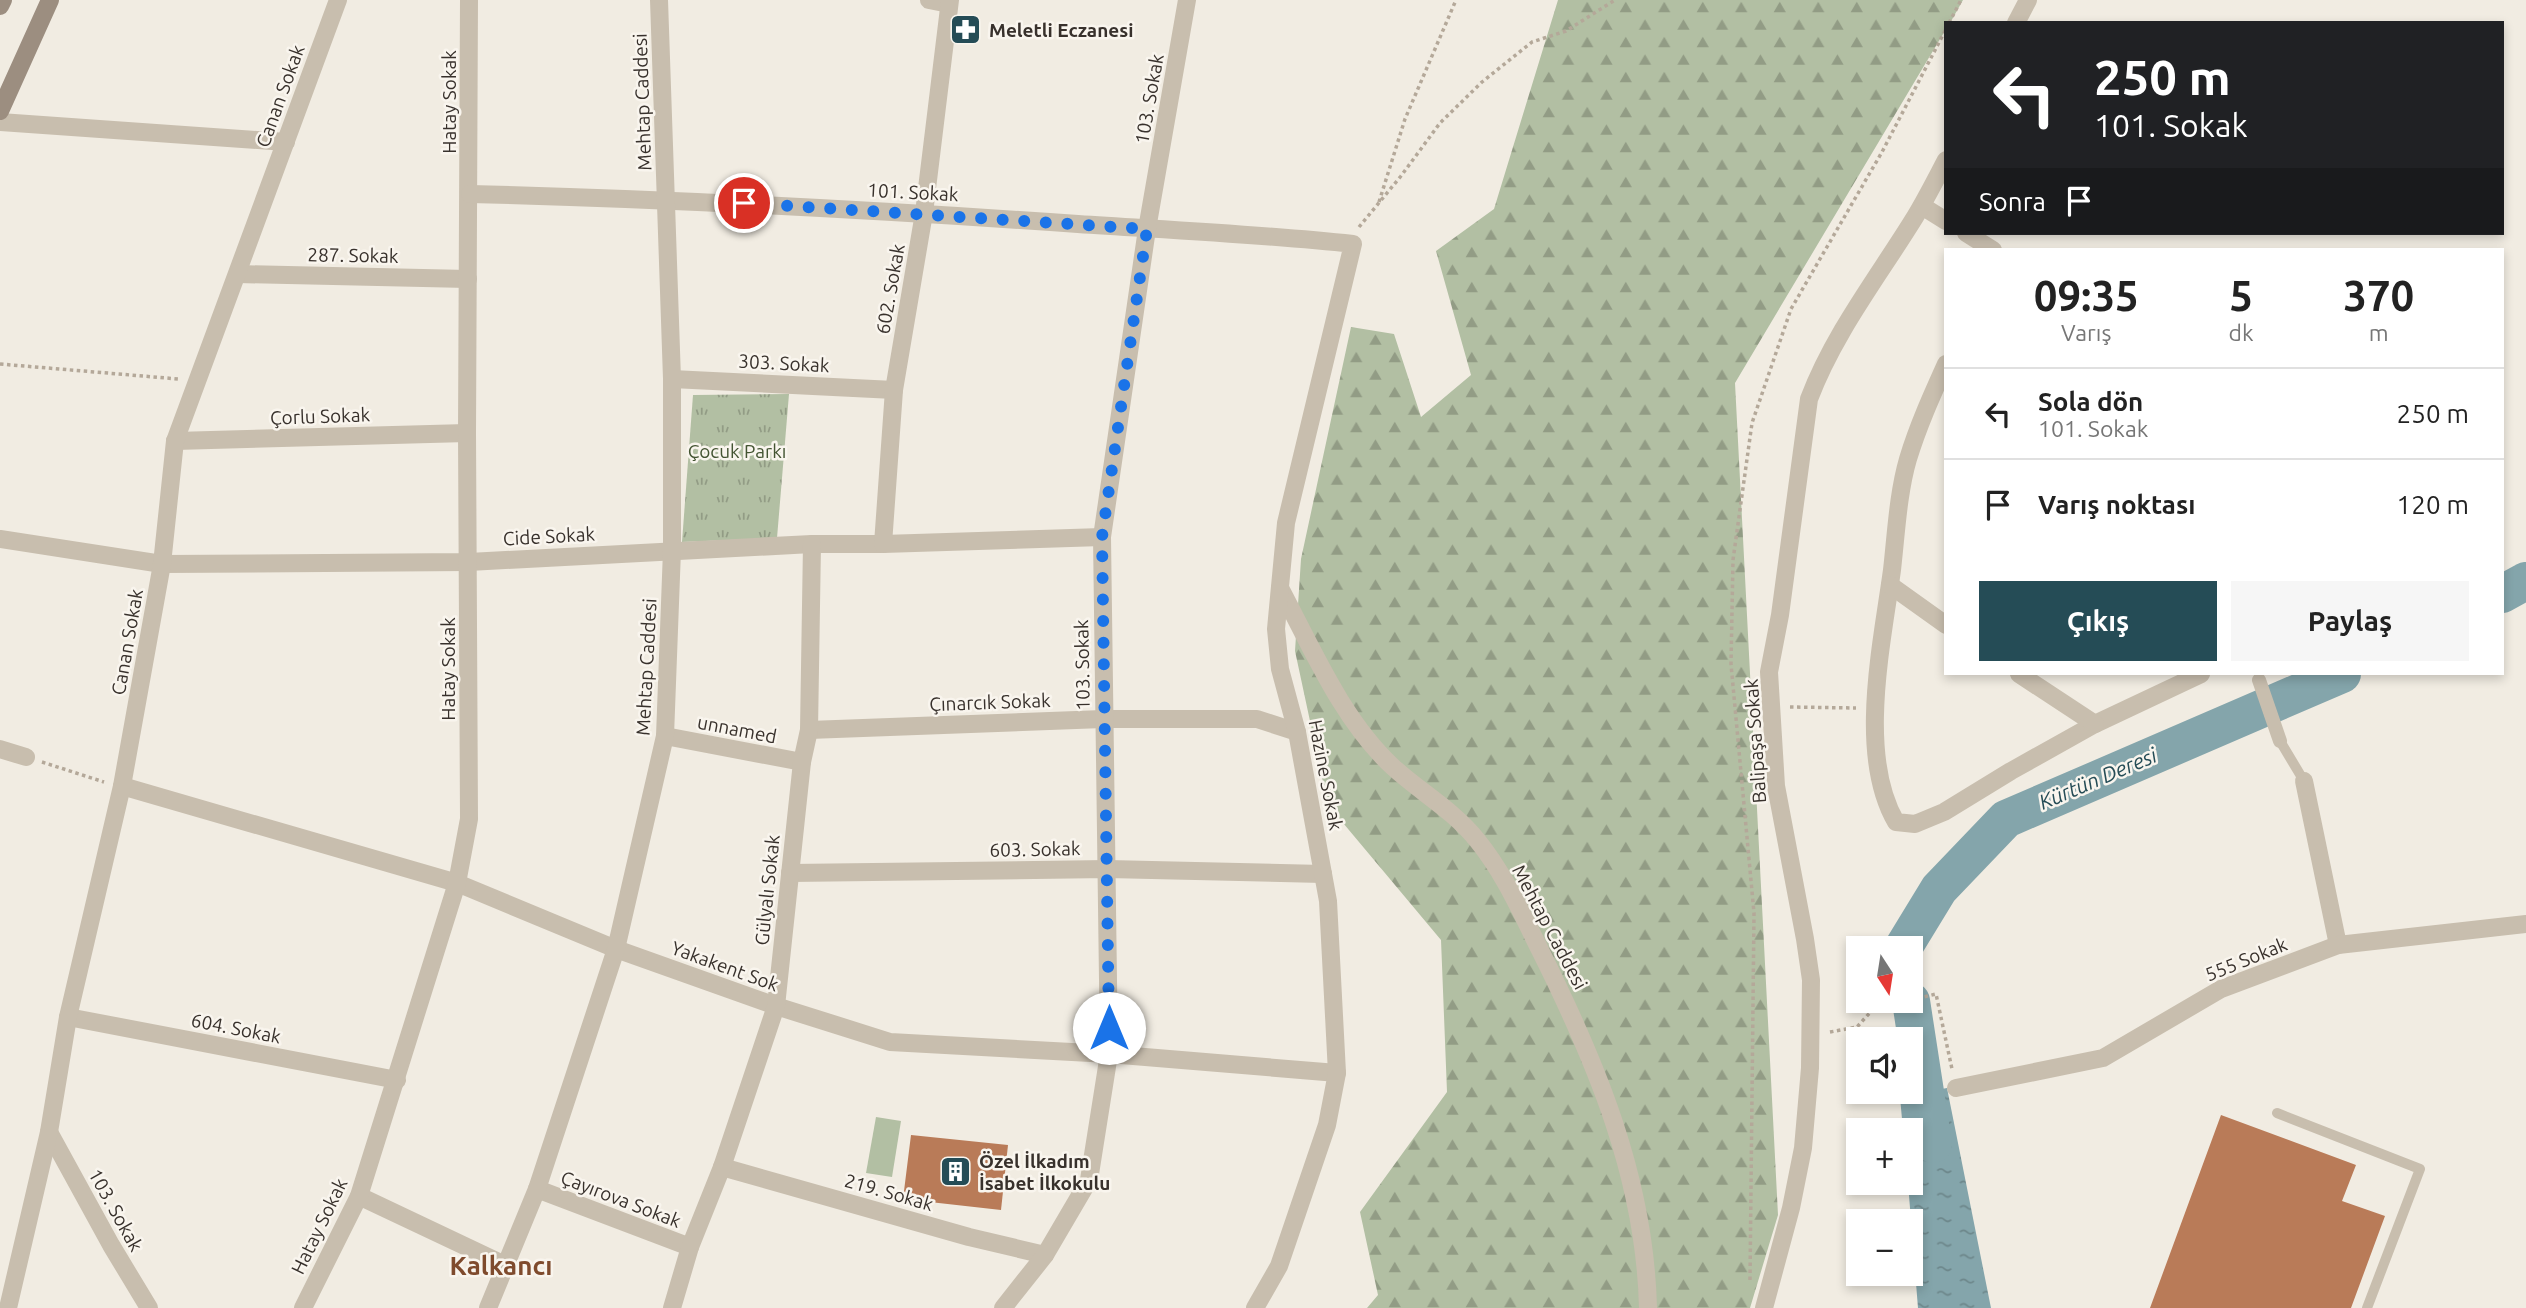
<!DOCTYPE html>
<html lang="tr">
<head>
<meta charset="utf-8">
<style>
	:root { --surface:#fff; --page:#f6f6f6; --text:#222; --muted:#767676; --line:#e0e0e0; --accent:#254c56 }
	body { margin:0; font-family:Ubuntu,sans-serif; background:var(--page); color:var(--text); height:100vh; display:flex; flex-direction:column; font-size:26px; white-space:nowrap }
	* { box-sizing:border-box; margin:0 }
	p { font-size:23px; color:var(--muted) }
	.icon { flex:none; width:38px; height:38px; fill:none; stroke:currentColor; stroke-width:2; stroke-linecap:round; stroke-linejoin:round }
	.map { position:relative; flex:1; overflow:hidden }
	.panel { position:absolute; left:1944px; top:248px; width:560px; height:427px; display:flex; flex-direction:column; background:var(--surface); border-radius:0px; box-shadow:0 4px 10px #0003 }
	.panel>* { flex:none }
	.guide { position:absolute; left:1944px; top:21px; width:560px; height:214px; border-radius:0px; box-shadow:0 4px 10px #0003; background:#202124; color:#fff; overflow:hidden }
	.needle { width:46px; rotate:168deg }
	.buttons { position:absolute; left:1846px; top:936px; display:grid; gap:14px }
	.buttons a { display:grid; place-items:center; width:77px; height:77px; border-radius:0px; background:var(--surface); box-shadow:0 4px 10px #0003; font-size:35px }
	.pin { position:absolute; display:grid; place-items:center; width:60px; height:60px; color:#fff; margin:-30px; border:4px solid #fff; border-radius:50%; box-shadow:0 2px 7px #0007 }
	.me { position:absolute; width:77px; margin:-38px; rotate:0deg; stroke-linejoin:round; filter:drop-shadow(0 0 5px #0008) }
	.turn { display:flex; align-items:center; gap:24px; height:147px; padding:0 35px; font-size:32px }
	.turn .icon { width:91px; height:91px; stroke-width:2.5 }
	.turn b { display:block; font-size:49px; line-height:60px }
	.then { display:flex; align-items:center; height:66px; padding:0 35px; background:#0003; gap:14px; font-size:26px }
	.eta { display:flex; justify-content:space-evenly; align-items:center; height:119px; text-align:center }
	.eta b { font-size:42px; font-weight:700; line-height:49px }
	.primary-button { display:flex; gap:14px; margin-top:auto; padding:14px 35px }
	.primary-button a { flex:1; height:80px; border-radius:0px; background:var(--accent); color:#fff; font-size:28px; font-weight:700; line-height:80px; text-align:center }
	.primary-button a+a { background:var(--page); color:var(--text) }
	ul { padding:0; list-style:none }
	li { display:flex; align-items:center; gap:21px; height:91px; padding:0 35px; border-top:2px solid var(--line) }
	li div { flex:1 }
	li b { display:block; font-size:26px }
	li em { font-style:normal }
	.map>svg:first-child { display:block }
	.grass { fill:url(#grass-tufts) }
	.forest { fill:url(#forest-firs) }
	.pitch { fill:#b2bfa3 }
	.water { fill:url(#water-ripples) }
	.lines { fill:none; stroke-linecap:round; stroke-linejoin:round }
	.river { stroke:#84a5ab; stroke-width:38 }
	.building { fill:#b97b58 }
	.path { stroke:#b4a899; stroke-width:3.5; stroke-dasharray:3.5 3.5; stroke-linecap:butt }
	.service { stroke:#c8beae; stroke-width:10 }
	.pedestrian { stroke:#c8beae; stroke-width:14 }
	.minor { stroke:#c8beae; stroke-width:18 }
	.tertiary { stroke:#c8beae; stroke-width:18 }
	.secondary { stroke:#9c8e80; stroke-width:18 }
	.route { stroke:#1a73e8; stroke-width:12; stroke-dasharray:0 21.6 }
	.labels { text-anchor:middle; stroke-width:5; stroke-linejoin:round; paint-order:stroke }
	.poi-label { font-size:19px; font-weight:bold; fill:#38312c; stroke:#f9f5ee; text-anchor:start }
	.street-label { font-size:19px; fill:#38312c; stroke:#f9f5ee }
	.park-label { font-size:19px; fill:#435432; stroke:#f9f5ee }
	.water-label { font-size:21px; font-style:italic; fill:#254c56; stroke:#f9f5ee }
	.district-label { font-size:26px; font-weight:bold; fill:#7f4b2d; stroke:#f9f5ee }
</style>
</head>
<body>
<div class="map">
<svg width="2526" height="1308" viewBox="0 0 2526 1308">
	<defs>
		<pattern id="grass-tufts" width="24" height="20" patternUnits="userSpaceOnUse" patternTransform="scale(1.75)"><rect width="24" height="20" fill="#b2bfa3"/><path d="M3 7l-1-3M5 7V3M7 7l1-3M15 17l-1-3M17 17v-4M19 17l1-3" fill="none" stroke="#929c85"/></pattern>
		<pattern id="forest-firs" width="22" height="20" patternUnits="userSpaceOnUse" patternTransform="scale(1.75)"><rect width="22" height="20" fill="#b2bfa3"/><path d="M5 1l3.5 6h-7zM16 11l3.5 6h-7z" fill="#929c85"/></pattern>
		<pattern id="water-ripples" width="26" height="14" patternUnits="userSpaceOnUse" patternTransform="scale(1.75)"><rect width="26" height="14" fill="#84a5ab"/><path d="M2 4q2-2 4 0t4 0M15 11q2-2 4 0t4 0" fill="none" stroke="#6d878b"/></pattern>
	</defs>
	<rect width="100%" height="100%" fill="#f1ece2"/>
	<path class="grass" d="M 789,394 L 777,538 L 682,542 L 693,395 Z"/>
	<path class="forest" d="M 1558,0 L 1963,0 L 1950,23 L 1946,23 L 1946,29 L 1735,383 L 1778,1215 L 1750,1308 L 1367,1308 L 1378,1295 L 1360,1212 L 1447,1092 L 1441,940 L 1328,805 L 1295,651 L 1301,559 L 1351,327 L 1394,334 L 1421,417 L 1471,375 L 1436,251 L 1494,209 Z"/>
	<path class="pitch" d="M 876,1117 L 901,1121 L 892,1177 L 866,1173 Z"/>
	<path class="water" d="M 1947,1088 L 1991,1308 L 1918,1308 L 1908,1183 L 1911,1183 L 1911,1130 L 1903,1130 L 1900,1097 Z"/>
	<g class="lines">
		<g class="river">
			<path d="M 2502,594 L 2526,581"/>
			<path d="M 1903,948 L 1939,889 L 2006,819 L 2342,674"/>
			<path d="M 1911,1001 L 1933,1144"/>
		</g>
	</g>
	<g class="building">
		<path d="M 2221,1115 L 2356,1165 L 2342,1201 L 2385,1216 L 2351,1308 L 2150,1308 Z"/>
		<path d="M 911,1135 L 1008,1145 L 1001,1210 L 903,1199 Z"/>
	</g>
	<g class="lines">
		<g class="path">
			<path d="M 1949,23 L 1961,0"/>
			<path d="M 1379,202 L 1405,119 L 1456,0"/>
			<path d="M 1359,227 L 1401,176 L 1440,123 L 1482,82 L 1532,42 L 1566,31 L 1615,0"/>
			<path d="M 0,364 L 178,379"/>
			<path d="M 1790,707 L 1856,708"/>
			<path d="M 42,762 L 104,782"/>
			<path d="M 1911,1000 L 1936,994 L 1952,1069"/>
			<path d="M 1830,1032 L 1857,1027 L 1875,1007 L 1905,1001"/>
			<path d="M 1750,1280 L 1754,913 L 1731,664 L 1733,560 L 1752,423 L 1791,309 L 1882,152 L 1946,29"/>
		</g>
		<g class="service">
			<path d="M 2280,741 L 2304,781"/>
			<path d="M 2277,1113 L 2420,1169 L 2367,1308"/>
		</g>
		<path class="pedestrian" d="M 2259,680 L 2280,741"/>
		<g class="minor">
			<path d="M 929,0 L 949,4"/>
			<path d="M 0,122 L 286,142"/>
			<path d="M 1922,206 L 1946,221"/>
			<path d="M 1966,233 L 1993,250"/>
			<path d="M 238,274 L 468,279"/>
			<path d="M 1946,364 C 1932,395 1918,426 1908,459 C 1898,493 1896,535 1892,570 C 1882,644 1857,755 1896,822 L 1915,824 L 1944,812 L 2011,771 L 2095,724 L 2201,674"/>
			<path d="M 672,379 L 894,390"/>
			<path d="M 175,441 L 467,433"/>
			<path d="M 0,539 L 162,564 L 469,562 L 812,544 L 883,544 L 1102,537"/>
			<path d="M 883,544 L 894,390 L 924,213 L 950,0"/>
			<path d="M 1890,585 L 1946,625"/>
			<path d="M 1280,588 C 1312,648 1342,720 1393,767 C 1420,792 1453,810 1477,840 C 1504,873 1521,912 1540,950 C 1597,1064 1645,1179 1648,1308"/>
			<path d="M 2019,674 L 2095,724"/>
			<path d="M 809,730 L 1103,719 L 1257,719 L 1297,732"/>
			<path d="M 665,736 L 802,762"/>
			<path d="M 0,749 L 26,757"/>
			<path d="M 2304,781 L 2338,945"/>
			<path d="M 122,786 L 457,883 L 616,949 L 776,1006 L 890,1042 L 1109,1054 L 1337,1073"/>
			<path d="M 790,873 L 1108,869 L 1323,874"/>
			<path d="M 68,1017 L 397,1080"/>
			<path d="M 1956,1088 L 2103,1058 L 2221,989 L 2338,945 L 2526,924"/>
			<path d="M 49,1132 L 111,1245 L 149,1308"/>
			<path d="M 722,1167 L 969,1237 L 1045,1255"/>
			<path d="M 537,1189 L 690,1247"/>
			<path d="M 359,1196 L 507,1266"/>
			<path d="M 303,1308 L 359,1196 L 457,883 L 469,819 L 467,433 L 469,0"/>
			<path d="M 672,1308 L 690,1247 L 722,1167 L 776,1006 L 802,762 L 809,730 L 812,544"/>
		</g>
		<g class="tertiary">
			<path d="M 2016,23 L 2028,0"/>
			<path d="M 470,194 C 673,199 875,210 1078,224 C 1170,230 1261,234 1353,244 L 1286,523 L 1276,629 L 1280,669 L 1297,732 L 1328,901 L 1337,1073 L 1327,1125 L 1279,1266 L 1255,1308"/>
			<path d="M 8,1308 L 49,1132 L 68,1017 L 122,786 L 162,564 L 175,441 L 338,0"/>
			<path d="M 488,1308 L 537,1189 L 616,949 L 665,736 L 672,550 L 672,379 L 659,0"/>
			<path d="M 1003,1308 L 1045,1255 L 1089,1180 L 1109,1054 L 1102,537 L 1147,229 L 1187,0"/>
			<path d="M 1764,1308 L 1791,1208 L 1803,1148 L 1810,1068 L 1811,980 L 1805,939 L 1776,786 L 1769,672 L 1780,615 L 1809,399 C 1834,333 1878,277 1915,217 C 1926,199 1936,179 1946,160"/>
		</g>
		<g class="secondary">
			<path d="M 0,6 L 3,0"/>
			<path d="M 0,111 L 50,0"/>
		</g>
	</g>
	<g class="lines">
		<path class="route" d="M 744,203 L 1147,229 L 1102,537 L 1109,1028"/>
	</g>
	<defs>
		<symbol id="pharmacy-square" viewBox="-11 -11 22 22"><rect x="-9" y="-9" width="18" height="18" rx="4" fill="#254c56" stroke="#f9f5ee"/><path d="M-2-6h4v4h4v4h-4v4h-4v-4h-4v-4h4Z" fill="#fff"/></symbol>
		<symbol id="building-square" viewBox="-11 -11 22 22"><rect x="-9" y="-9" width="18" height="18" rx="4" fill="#254c56" stroke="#f9f5ee"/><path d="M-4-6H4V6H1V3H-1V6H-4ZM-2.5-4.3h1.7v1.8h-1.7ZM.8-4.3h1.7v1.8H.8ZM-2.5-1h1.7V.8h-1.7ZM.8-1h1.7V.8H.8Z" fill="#fff"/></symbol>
	</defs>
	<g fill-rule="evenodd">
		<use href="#pharmacy-square" x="948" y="12" width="35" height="35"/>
		<use href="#building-square" x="938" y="1154" width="35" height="35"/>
	</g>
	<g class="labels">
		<g class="poi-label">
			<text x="989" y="37">Meletli Eczanesi</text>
			<text x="979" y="1168">Özel İlkadım<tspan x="979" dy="22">İsabet İlkokulu</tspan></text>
		</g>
		<g class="street-label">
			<text transform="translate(280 96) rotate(-70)" y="7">Canan Sokak</text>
			<text transform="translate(1149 99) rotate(-80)" y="7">103. Sokak</text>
			<text transform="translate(449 102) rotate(-90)" y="7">Hatay Sokak</text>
			<text transform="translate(642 102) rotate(-92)" y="7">Mehtap Caddesi</text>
			<text transform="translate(913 192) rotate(3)" y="7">101. Sokak</text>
			<text transform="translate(353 255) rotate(1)" y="7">287. Sokak</text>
			<text transform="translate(890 289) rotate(-80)" y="7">602. Sokak</text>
			<text transform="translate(784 363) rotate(3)" y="7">303. Sokak</text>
			<text transform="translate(320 416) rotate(-2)" y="7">Çorlu Sokak</text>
			<text transform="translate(549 536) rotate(-3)" y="7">Cide Sokak</text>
			<text transform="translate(127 642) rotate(-80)" y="7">Canan Sokak</text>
			<text transform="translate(1082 665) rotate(-91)" y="7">103. Sokak</text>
			<text transform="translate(646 667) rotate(-87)" y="7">Mehtap Caddesi</text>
			<text transform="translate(448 669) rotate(-90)" y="7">Hatay Sokak</text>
			<text transform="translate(990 702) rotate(-2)" y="7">Çınarcık Sokak</text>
			<text transform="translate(737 729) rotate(11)" y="7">unnamed</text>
			<text transform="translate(1755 741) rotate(-94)" y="7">Balipaşa Sokak</text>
			<text transform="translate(1326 775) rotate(79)" y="7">Hazine Sokak</text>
			<text transform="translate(1035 849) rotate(-1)" y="7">603. Sokak</text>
			<text transform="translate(767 890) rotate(-84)" y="7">Gülyalı Sokak</text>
			<text transform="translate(1550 927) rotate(62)" y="7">Mehtap Caddesi</text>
			<text transform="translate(2246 959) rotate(-22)" y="7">555 Sokak</text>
			<text transform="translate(725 966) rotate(20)" y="7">Yakakent Sok</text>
			<text transform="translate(236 1028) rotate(11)" y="7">604. Sokak</text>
			<text transform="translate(889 1192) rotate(16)" y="7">219. Sokak</text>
			<text transform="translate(621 1199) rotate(21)" y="7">Çayırova Sokak</text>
			<text transform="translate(116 1210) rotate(61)" y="7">103. Sokak</text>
			<text transform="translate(319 1226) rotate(-64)" y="7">Hatay Sokak</text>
		</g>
		<g class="park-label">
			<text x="737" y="458">Çocuk Parkı</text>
		</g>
		<g class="water-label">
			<text transform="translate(2098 779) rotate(-23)" y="7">Kürtün Deresi</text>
		</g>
		<g class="district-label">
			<text x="501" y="1275">Kalkancı</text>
		</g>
	</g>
</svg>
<div class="buttons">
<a><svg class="needle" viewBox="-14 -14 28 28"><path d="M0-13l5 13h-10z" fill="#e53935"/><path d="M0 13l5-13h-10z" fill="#767676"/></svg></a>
<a><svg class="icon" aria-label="sound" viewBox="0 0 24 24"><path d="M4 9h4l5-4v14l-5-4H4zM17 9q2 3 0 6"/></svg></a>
<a>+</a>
<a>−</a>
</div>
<div class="pin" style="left:744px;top:203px;background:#d93025"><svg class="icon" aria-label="arrive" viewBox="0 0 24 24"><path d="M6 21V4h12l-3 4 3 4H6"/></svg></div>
<svg class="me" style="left:1109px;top:1028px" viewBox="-20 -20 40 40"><circle r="19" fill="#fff"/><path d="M0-13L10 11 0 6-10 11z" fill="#1a73e8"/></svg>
<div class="guide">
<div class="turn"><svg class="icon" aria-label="left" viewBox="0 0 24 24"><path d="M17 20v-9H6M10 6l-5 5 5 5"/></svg><div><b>250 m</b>101. Sokak</div></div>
<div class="then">Sonra<svg class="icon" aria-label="arrive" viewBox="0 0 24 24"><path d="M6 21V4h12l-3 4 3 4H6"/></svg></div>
</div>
<section class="panel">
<div class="eta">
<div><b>09:35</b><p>Varış</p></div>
<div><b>5</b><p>dk</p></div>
<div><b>370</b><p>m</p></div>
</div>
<ul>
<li><svg class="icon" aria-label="left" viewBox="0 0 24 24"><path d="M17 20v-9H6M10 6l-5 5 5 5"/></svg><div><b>Sola dön</b><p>101. Sokak</p></div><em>250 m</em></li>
<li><svg class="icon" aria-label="arrive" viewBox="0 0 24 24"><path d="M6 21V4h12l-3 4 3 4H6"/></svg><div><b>Varış noktası</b></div><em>120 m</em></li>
</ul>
<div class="primary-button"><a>Çıkış</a><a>Paylaş</a></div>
</section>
</div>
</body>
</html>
